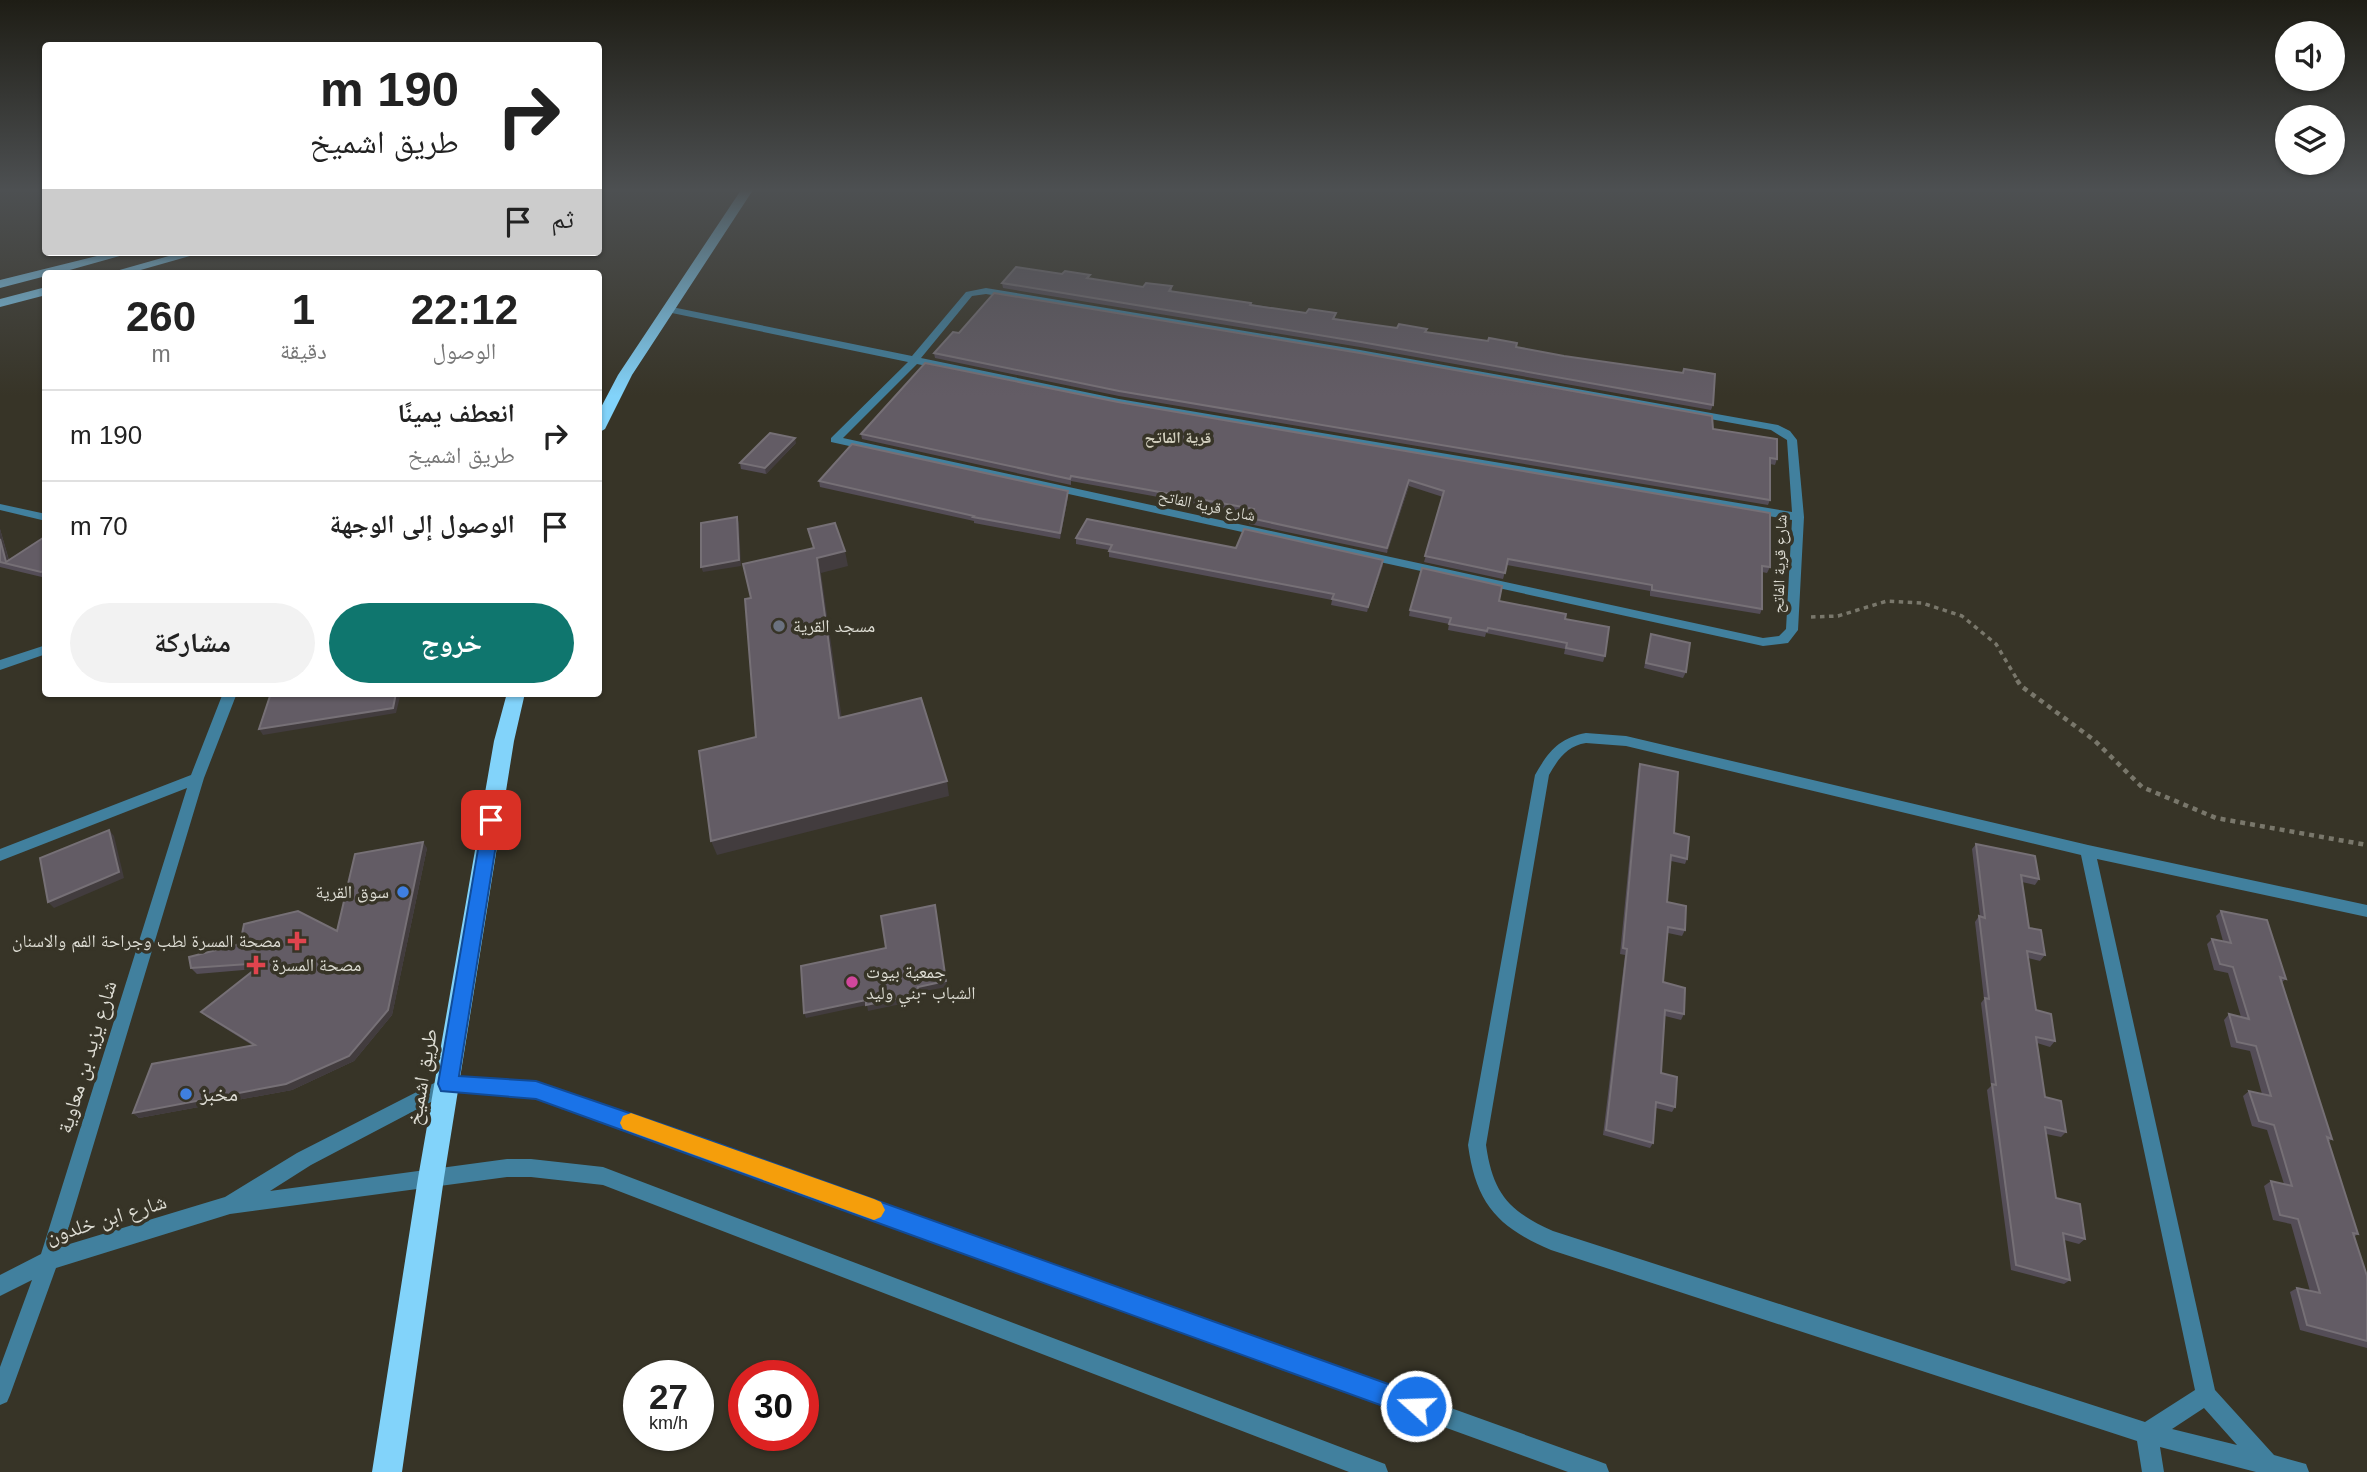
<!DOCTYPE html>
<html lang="ar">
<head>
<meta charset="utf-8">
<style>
	:root { --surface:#fff; --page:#f2f2f2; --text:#222; --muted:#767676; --line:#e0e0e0; --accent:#0f766e }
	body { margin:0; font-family:Helvetica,"Noto Naskh Arabic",sans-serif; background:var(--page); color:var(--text); direction:rtl; height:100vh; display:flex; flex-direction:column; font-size:26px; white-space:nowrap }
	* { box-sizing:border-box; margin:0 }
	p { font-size:23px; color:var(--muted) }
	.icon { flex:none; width:38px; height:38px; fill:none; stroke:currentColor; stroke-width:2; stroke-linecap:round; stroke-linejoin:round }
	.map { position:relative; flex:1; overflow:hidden; direction:ltr }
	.panel { position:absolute; left:42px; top:270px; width:560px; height:427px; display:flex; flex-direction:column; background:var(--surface); border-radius:7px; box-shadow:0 2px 5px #0004; direction:rtl }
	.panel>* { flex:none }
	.hud { position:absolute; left:42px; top:42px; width:560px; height:214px; border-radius:7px; box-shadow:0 2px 5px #0004; direction:rtl; background:#fff; color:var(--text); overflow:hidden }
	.buttons { position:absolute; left:2275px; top:21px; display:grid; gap:14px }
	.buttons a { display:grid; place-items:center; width:70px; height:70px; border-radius:50%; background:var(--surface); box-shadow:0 2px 5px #0004; font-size:35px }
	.speed { position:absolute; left:623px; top:1360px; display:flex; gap:14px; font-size:35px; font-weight:700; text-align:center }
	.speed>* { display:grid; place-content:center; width:91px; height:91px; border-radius:50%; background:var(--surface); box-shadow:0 2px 5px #0004; line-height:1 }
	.speed small { font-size:18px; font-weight:400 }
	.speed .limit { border:10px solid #d22; background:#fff; color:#111 }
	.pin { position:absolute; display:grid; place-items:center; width:60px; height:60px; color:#fff; margin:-30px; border-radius:14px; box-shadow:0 4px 10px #0006 }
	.me { position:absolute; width:77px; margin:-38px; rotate:290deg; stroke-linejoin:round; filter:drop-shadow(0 0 5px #0008) }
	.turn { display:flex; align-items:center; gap:24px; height:147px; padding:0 28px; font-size:32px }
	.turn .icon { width:91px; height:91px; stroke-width:2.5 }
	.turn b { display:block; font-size:49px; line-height:60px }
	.then { display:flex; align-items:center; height:66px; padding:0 28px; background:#0003; gap:14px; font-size:26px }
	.eta { display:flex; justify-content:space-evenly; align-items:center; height:119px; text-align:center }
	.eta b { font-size:42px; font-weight:700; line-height:49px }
	.button { display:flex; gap:14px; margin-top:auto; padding:14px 28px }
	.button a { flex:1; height:80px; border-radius:42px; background:var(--accent); color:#fff; font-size:28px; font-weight:700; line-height:80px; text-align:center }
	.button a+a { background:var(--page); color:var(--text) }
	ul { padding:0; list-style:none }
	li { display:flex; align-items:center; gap:21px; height:91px; padding:0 28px; border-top:2px solid var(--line) }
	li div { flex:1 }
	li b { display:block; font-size:26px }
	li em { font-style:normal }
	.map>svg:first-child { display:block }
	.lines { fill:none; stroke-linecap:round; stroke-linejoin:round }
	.path-far1 { stroke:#79776b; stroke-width:3.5; stroke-dasharray:4.5 4.5; stroke-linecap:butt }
	.path { stroke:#79776b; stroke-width:4.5; stroke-dasharray:5 5; stroke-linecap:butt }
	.minor { fill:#41809e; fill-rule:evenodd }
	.trunk { fill:#82d3fa; fill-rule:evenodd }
	.wall { fill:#544d57 }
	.shaded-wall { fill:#423c3e }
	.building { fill:#635c65; stroke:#767076; stroke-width:2 }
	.route { fill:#1a73e8; stroke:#114b97; stroke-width:2 }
	.slow { fill:#f59e0b }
	.worship-dot { fill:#6b7280; stroke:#373427; stroke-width:2.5 }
	.shop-dot { fill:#3f7fe0; stroke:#373427; stroke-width:2.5 }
	.health-dot { fill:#e0444e; stroke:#373427; stroke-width:2.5 }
	.hotel-dot { fill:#d1479c; stroke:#373427; stroke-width:2.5 }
	.labels { text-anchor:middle; stroke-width:7; stroke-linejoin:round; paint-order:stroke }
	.far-neighbourhood-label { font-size:16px; font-weight:bold; fill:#d1cebd; stroke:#373427 }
	.far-street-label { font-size:16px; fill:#dddcd3; stroke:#373427 }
	.poi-label { font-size:18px; fill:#dddcd3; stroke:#373427; text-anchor:start }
	.near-street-label { font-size:21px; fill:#dddcd3; stroke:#373427 }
	.near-poi-label { font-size:21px; fill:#dddcd3; stroke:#373427; text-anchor:start }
</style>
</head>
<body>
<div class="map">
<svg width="2367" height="1472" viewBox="0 0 2367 1472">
	<rect width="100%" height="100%" fill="#373427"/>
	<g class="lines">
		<path class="path-far1" d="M 1811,617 L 1838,616 L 1887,601 L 1922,603 L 1962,616 L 1996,644 L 2018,681"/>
		<path class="path" d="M 2017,680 L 2021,686 L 2094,740 L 2142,787 L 2216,818 L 2367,845"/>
		<g class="minor">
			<path d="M 986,288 L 1360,350 L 1778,425 L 1790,431 L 1797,440 L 1804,517 L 1798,630 L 1788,643 L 1763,646 L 831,442 L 831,438 L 908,362 L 667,312 L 662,309 L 667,306 L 912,356 L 966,292 ZM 986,294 L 1360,356 L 1771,430 L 1787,440 L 1792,512 L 1119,399 L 921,358 L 972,296 ZM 917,364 L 1119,405 L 1792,520 L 1786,629 L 1779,636 L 1763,638 L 843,438 Z"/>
			<path d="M 0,504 L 46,514 L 46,521 L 0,510 Z"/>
			<path d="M 46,645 L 46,654 L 0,670 L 0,660 Z"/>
			<path d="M 223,693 L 237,693 L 204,778 L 63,1246 L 225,1197 L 297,1153 L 448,1076 L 536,1082 L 711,1142 L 1598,1461 L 1606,1464 L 1609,1472 L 1568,1472 L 536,1098 L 450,1092 L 311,1165 L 270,1191 L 507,1159 L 531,1159 L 603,1167 L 1377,1461 L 1385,1464 L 1388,1472 L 1349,1472 L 603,1185 L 531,1177 L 507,1177 L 230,1214 L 56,1268 L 10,1395 L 7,1402 L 0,1405 L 0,1367 L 32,1280 L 0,1296 L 0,1275 L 41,1254 L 187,788 L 0,861 L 0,849 L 191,775 Z"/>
			<path d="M 1586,733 L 1626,736 L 2088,845 L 2367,905 L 2367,917 L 2097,859 L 2215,1390 L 2274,1455 L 2306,1464 L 2309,1472 L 2256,1472 L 2160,1447 L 2164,1472 L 2142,1472 L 2137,1441 L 1551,1250 C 1497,1227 1476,1203 1468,1145 L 1535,775 C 1548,752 1559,738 1586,733 ZM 1586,743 L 1626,746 L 2081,855 L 2195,1390 L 2145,1422 L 1553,1231 C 1509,1211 1493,1194 1486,1145 L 1549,775 C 1558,759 1567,746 1586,743 ZM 2204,1408 L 2237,1445 L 2172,1429 Z"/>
		</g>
		<g class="trunk">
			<path d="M 741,190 L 753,190 L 632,375 L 605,429 L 598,433 L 598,413 L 618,375 Z"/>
			<path d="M 113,252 L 134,252 L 59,273 L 46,273 L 46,276 L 0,288 L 0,280 Z"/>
			<path d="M 183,252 L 204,252 L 130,273 L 109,273 Z"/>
			<path d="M 46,287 L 46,295 L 0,307 L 0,299 Z"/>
			<path d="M 507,693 L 525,693 L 514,741 L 444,1178 L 402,1472 L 372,1472 L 418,1178 L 494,741 Z"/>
		</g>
	</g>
	<g class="wall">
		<path d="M 1062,274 L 1143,287 L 1172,286 L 1172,291 L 1564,356 L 1683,373 L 1684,369 L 1713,405 L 1711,410 L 1360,347 L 1003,288 L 1002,283 Z"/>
		<path d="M 934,353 L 1713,429 L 1777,459 L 1775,465 L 1770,464 L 1770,500 L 1768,505 L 1119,396 L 935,358 Z"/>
		<path d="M 925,363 L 1770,567 L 1767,573 L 1762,572 L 1762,609 L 1760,614 L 1650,596 L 1650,591 L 1507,565 L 1503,579 L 1424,562 L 1443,497 L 1409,486 L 1387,553 L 1249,524 L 1250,518 L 1251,514 L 1071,481 L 1071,485 L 862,439 L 861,434 Z"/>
		<path d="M 796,443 L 766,474 L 741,469 L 740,463 Z"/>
		<path d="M 819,481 L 1068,491 L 1068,497 L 1060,539 L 974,523 L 974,521 L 820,487 Z"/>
		<path d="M 0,529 L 9,560 L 46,536 L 46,578 L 0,567 Z"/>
		<path d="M 1076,538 L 1236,548 L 1383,565 L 1367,612 L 1331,605 L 1332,600 L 1109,557 L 1109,550 L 1076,544 Z"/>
		<path d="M 1410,610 L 1565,619 L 1605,656 L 1603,662 L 1564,654 L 1565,649 L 1486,633 L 1485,637 L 1448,630 L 1449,624 L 1409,616 Z"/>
		<path d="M 1651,634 L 1686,672 L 1683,678 L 1644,668 Z"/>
		<path d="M 1640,764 L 1674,833 L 1687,859 L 1685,864 L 1671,861 L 1667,902 L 1685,930 L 1682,936 L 1668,933 L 1663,982 L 1684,1014 L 1681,1020 L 1665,1016 L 1661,1073 L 1675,1107 L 1672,1112 L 1656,1108 L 1653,1143 L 1650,1148 L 1603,1135 L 1625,955 L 1620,954 L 1638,770 Z"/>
		<path d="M 1976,844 L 2039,879 L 2035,885 L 2022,882 L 2029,928 L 2045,955 L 2040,961 L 2028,958 L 2036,1010 L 2055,1041 L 2050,1047 L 2037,1043 L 2045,1097 L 2066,1132 L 2061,1137 L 2046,1134 L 2056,1198 L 2085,1239 L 2079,1244 L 2064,1240 L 2070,1280 L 2064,1284 L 2011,1270 L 1987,1090 L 1991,1086 L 1981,1003 L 1984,999 L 1975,922 L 1979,916 L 1980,917 L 1972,849 Z"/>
		<path d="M 427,848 L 392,1015 L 354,1061 L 292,1090 L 139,1118 L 133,1113 L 252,1045 L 207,1017 L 201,1012 L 255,969 L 197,974 L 191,968 L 337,931 Z"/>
		<path d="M 2221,911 L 2286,979 L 2282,982 L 2332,1139 L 2328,1142 L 2358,1234 L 2354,1237 L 2367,1276 L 2367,1348 L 2300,1330 L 2290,1292 L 2297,1288 L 2310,1291 L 2291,1224 L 2273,1220 L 2264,1186 L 2271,1181 L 2284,1184 L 2267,1130 L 2252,1126 L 2243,1096 L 2249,1091 L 2262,1094 L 2250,1051 L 2231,1047 L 2224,1020 L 2229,1014 L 2241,1017 L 2228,973 L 2214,970 L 2207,944 L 2212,939 L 2223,941 L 2216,916 Z"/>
	</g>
	<g class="shaded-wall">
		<path d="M 795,438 L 796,443 L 766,474 L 765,468 Z"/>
		<path d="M 1409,480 L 1409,486 L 1387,553 L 1387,548 Z"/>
		<path d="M 1068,491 L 1068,497 L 1060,539 L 1060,533 Z"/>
		<path d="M 737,517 L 739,523 L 741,566 L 703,572 L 701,567 Z"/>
		<path d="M 0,529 L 10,565 L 6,562 L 0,539 Z"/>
		<path d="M 845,551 L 848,566 L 821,573 L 844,733 L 839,718 L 817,558 Z"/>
		<path d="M 1383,560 L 1383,565 L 1367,612 L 1368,607 Z"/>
		<path d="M 396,693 L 401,693 L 396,713 L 263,735 L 259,729 Z"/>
		<path d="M 947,781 L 949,796 L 717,855 L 711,841 Z"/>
		<path d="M 109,830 L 114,836 L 124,878 L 54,908 L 48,902 Z"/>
		<path d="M 423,842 L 427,848 L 392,1015 L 354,1061 L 292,1090 L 139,1118 L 133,1113 L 286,1084 Z"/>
		<path d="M 936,911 L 947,987 L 919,992 L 920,1000 L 868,1011 L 867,1005 L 806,1018 L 804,1013 L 918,987 Z"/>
	</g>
	<g class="building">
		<path d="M 1016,267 L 1062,274 L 1065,271 L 1090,275 L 1087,278 L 1143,287 L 1146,283 L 1172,286 L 1169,291 L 1251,303 L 1250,305 L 1306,313 L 1309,309 L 1336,313 L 1333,319 L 1397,328 L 1399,324 L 1427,329 L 1425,332 L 1488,341 L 1489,338 L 1517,343 L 1516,347 L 1564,356 L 1683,373 L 1684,369 L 1715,374 L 1713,405 L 1361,342 L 1002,283 Z"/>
		<path d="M 994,293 L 1360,353 L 1712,416 L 1713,429 L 1777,439 L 1777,459 L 1770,458 L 1770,500 L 1119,391 L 934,353 L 953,332 L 959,333 Z"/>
		<path d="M 925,363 L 1118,402 L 1770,513 L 1770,567 L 1762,566 L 1762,609 L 1652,590 L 1652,585 L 1508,559 L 1505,573 L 1425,556 L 1444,491 L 1409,480 L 1387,548 L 1250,518 L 1254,509 L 1071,476 L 1070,479 L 861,434 Z"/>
		<path d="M 770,433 L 795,438 L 765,468 L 740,463 Z"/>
		<path d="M 852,444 L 1068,491 L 1060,533 L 973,517 L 974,516 L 819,481 Z"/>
		<path d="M 737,517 L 739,560 L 701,567 L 701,523 Z"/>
		<path d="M 1087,519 L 1236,548 L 1244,529 L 1383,560 L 1368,607 L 1332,599 L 1334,594 L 1109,551 L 1112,545 L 1076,538 Z"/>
		<path d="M 835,523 L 845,551 L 817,558 L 839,718 L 921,698 L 947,781 L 711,841 L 699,751 L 756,737 L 745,599 L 751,598 L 743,564 L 814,548 L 808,529 Z"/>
		<path d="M 46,536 L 46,570 L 41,572 L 0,562 L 0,539 L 6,562 Z"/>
		<path d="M 1422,568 L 1502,586 L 1499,601 L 1566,614 L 1565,619 L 1609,627 L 1605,656 L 1566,648 L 1567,643 L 1488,628 L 1487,631 L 1449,624 L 1451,618 L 1410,610 Z"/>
		<path d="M 1651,634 L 1690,643 L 1686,672 L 1646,663 Z"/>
		<path d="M 271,693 L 396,693 L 393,708 L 259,729 Z"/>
		<path d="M 1640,764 L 1678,772 L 1674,833 L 1689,837 L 1687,859 L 1671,855 L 1667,902 L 1686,906 L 1685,930 L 1668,927 L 1663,982 L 1685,988 L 1684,1014 L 1665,1010 L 1661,1073 L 1677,1077 L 1675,1107 L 1656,1102 L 1653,1143 L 1606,1130 L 1627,949 L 1623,948 Z"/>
		<path d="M 109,830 L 119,872 L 48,902 L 40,858 Z"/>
		<path d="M 423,842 L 388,1010 L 349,1056 L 286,1084 L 133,1113 L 152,1064 L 255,1045 L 201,1012 L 263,963 L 191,968 L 189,957 L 240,944 L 244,924 L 298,911 L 337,931 L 355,854 Z"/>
		<path d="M 1976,844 L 2035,856 L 2039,879 L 2021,875 L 2029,928 L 2041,930 L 2045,955 L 2027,951 L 2036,1010 L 2051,1014 L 2055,1041 L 2036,1037 L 2045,1097 L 2061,1101 L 2066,1132 L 2045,1127 L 2056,1198 L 2080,1204 L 2085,1239 L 2063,1233 L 2070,1280 L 2016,1265 L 1992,1084 L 1996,1085 L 1985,998 L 1989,999 L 1979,916 L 1985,918 Z"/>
		<path d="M 935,905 L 946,981 L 918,987 L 919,994 L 866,1005 L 866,1000 L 804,1013 L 801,966 L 886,948 L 881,916 Z"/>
		<path d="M 2221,911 L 2267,920 L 2286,979 L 2280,977 L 2332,1139 L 2327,1137 L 2358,1234 L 2353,1233 L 2367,1276 L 2367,1341 L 2307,1325 L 2297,1288 L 2320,1293 L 2298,1219 L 2280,1215 L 2271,1181 L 2292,1186 L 2274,1125 L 2259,1121 L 2249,1091 L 2271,1096 L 2256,1046 L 2237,1042 L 2229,1014 L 2249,1019 L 2233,967 L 2220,964 L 2212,939 L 2231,943 Z"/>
	</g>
	<linearGradient id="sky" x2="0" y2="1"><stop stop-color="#1e1d15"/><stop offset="0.48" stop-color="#4d5052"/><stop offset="1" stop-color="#4d5052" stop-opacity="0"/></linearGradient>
	<rect width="2367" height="396" fill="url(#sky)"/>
	<path class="route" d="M 491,814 L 497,816 L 500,820 L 459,1076 L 536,1081 L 711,1141 L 1416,1394 L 1424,1397 L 1428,1406 L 1424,1414 L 1416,1418 L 536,1099 L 441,1091 L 438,1084 L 483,820 L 485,816 Z"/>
	<path class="slow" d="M 631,1113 L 874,1199 L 881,1202 L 885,1210 L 881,1217 L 874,1220 L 623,1129 L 620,1123 L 623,1116 Z"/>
	<circle class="worship-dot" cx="779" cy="626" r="7"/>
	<g class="shop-dot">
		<circle cx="403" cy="892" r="7"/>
		<circle cx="186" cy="1094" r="7"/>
	</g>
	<g class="health-dot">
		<path d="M293.5 930.5h7v7h7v7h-7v7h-7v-7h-7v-7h7z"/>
		<path d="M252.5 954.5h7v7h7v7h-7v7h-7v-7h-7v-7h7z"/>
	</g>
	<circle class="hotel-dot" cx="852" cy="982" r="7"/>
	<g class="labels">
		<g class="far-neighbourhood-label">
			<text x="1178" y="443">قرية الفاتح</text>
		</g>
		<g class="far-street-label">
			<text transform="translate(1207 505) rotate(12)" y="6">شارع قرية الفاتح</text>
			<text transform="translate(1779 564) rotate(-88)" y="6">شارع قرية الفاتح</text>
		</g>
		<g class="poi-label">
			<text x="793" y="632">مسجد القرية</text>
			<text x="389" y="898" text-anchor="end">سوق القرية</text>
			<text x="281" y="947" text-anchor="end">مصحة المسرة لطب وجراحة الفم والاسنان</text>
			<text x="272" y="971">مصحة المسرة</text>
			<text x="866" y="978">جمعية بيوت<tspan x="866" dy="21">الشباب -بني وليد</tspan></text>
		</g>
		<g class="near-street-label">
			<text transform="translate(87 1057) rotate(-73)" y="7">شارع يزيد بن معاوية</text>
			<text transform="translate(422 1077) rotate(-80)" y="7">طريق اشميخ</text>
			<text transform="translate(106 1219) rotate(-17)" y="7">شارع ابن خلدون</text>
		</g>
		<g class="near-poi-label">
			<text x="200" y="1101">مخبز</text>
		</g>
	</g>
</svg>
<div class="buttons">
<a><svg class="icon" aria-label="sound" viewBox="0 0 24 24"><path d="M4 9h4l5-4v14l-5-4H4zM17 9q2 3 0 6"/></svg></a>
<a><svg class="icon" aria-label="layers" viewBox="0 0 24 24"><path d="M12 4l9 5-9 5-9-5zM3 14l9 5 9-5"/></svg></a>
</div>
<div class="speed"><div>27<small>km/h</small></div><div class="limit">30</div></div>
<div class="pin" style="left:491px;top:820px;background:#d93025"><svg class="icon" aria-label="arrive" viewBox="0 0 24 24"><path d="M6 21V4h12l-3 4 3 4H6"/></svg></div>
<svg class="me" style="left:1416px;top:1406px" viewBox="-20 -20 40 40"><circle r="17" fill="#1a73e8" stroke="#fff" stroke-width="3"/><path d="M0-11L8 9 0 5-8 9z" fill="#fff"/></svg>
<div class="hud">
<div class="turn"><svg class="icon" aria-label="right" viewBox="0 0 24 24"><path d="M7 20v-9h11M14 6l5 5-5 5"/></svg><div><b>190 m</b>طريق اشميخ</div></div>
<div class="then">ثم<svg class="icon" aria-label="arrive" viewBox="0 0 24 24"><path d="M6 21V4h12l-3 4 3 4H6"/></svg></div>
</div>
<section class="panel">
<div class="eta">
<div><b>22:12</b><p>الوصول</p></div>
<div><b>1</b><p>دقيقة</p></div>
<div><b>260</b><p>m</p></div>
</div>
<ul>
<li><svg class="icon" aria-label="right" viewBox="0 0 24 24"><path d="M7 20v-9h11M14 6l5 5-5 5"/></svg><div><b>انعطف يمينًا</b><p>طريق اشميخ</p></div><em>190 m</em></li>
<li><svg class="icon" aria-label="arrive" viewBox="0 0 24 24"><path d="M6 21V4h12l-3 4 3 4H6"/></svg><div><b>الوصول إلى الوجهة</b></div><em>70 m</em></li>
</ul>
<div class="button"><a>خروج</a><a>مشاركة</a></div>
</section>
</div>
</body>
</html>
